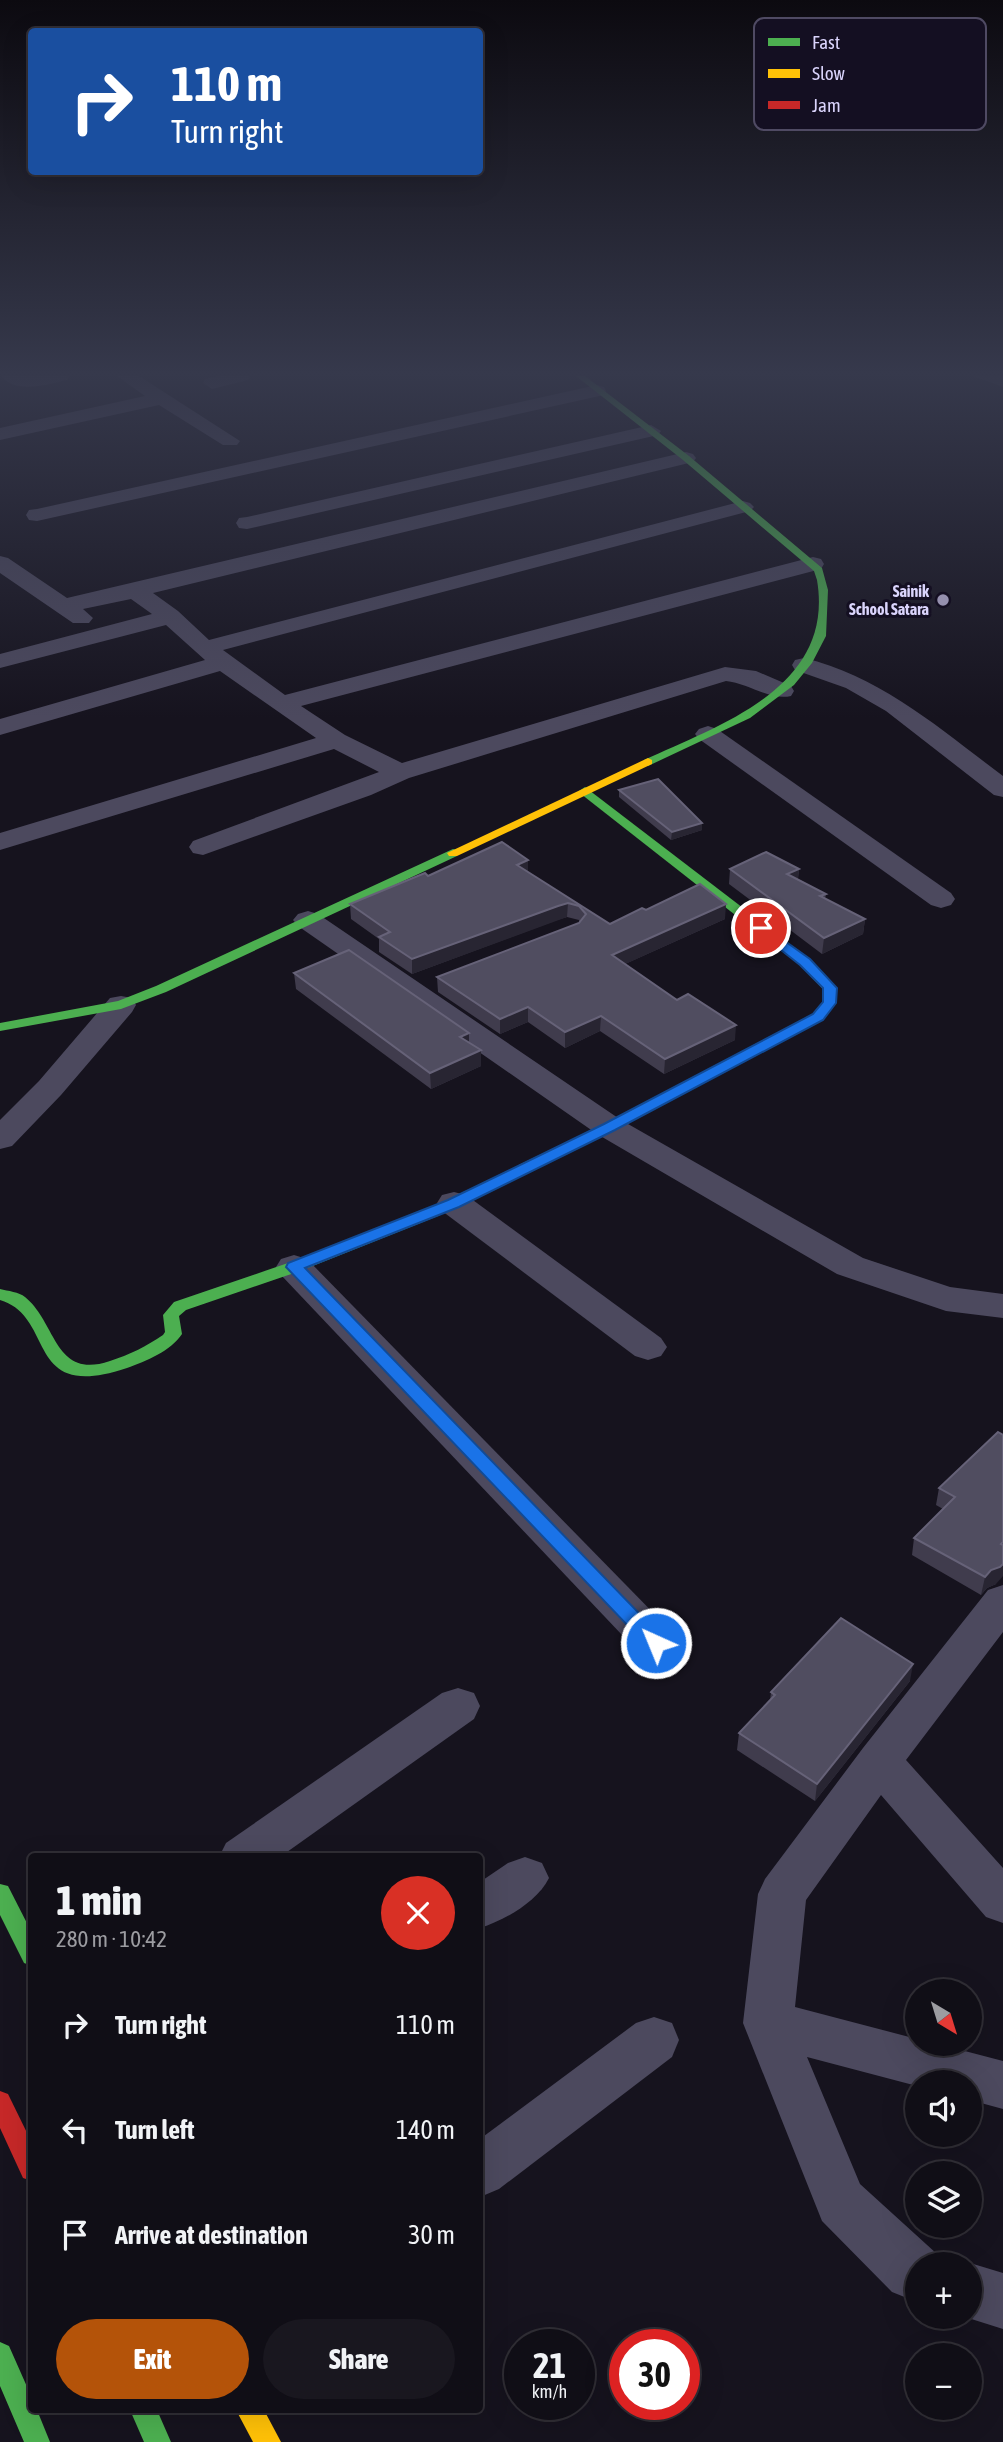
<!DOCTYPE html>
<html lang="en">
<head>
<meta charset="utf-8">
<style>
	:root { --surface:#100e16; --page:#19171f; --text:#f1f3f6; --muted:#9c9ca1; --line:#302e35; --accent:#b45309 }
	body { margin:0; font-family:"Asap Condensed",sans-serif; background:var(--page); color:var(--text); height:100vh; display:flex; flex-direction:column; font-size:26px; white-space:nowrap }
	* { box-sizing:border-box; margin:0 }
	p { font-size:23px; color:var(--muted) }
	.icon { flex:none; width:38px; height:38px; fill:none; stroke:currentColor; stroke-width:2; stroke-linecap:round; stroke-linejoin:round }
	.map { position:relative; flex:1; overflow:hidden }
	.drawer { position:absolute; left:28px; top:1853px; width:455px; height:560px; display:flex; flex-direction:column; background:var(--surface); border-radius:7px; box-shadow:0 7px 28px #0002,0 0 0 2px var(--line) }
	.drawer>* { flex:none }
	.hud { position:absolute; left:28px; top:28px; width:455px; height:147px; border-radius:7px; box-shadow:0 7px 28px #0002,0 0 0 2px var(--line); background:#1a4fa0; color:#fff; overflow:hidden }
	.needle { width:46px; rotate:142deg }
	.controls { position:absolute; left:905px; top:1979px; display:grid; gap:14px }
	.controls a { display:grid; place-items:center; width:77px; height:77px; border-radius:50%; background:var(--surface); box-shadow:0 7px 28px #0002,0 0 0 2px var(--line); font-size:35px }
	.speed { position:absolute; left:504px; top:2329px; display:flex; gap:14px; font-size:35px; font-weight:700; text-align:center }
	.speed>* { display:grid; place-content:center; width:91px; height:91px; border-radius:50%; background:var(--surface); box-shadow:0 7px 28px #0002,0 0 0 2px var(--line); line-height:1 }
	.speed small { font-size:18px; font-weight:400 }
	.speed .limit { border:10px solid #d22; background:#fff; color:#111 }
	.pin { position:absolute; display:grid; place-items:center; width:60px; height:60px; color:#fff; margin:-30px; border:4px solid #fff; border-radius:50%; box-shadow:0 2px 7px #0007 }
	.me { position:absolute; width:77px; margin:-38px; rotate:316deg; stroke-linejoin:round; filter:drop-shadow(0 0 5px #0008) }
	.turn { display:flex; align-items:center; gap:24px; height:147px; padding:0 28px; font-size:32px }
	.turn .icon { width:91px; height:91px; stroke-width:2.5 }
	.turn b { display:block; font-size:49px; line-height:60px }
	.round { display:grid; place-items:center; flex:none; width:74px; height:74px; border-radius:37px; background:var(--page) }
	.overview { display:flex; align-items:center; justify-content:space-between; height:119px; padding:0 28px }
	h1 { font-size:42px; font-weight:800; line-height:52px }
	.primary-button { display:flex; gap:14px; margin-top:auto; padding:14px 28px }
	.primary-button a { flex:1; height:80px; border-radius:42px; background:var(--accent); color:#fff; font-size:28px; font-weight:800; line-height:80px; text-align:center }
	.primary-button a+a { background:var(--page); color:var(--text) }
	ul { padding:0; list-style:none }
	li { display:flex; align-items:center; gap:21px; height:105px; padding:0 28px }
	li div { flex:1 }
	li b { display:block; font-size:26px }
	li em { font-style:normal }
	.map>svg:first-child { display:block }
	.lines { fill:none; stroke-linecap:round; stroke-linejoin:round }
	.street { fill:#4c495e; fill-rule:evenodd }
	.fast { fill:#4caf50; fill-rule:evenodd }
	.slow { fill:#ffc107; fill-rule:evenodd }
	.jam { fill:#c62828; fill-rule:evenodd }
	.wall { fill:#403c4d }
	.shaded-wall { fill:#282532 }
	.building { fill:#504d60; stroke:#666278; stroke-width:2 }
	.route { fill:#1a73e8; stroke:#114b97; stroke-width:2 }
	.poi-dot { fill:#9590ae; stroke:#140f22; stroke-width:2.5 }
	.labels { text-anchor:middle; stroke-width:6; stroke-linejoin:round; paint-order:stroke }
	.far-poi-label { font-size:16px; font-weight:bold; fill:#dad4fc; stroke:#140f22; text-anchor:end }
	.key { fill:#140f22; stroke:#4f4a63; stroke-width:2 }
	.key-label { font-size:19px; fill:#dad4fc }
</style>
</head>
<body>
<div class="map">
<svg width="1003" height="2442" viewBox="0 0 1003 2442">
	<rect width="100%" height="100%" fill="#16131e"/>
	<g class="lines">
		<g class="street">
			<path d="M 1,376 L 69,376 L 67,380 C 46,385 16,394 1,376 Z"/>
			<path d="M 117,376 L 139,376 L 240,441 L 237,445 L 223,445 L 159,405 L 0,440 L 0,428 L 145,396 Z"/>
			<path d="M 218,376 L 250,376 L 248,380 L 212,389 L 203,383 L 205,379 Z"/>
			<path d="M 597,385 L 604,387 L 606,391 L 604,395 L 37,521 L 29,520 L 26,515 L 29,510 L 37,509 Z"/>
			<path d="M 651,425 L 661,431 L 658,435 L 247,529 L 239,528 L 236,523 L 239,518 L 247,517 Z"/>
			<path d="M 686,452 L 693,454 L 696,458 L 693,462 L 153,593 L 178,611 L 209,640 L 743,501 L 750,503 L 754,507 L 750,511 L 223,650 L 285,695 L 813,557 L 821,559 L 824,564 L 821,569 L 301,706 L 345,735 L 402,763 L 725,667 L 756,671 L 791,686 L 794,691 L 791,696 C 770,701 748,683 726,681 L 409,778 L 371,795 L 203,855 L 193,853 L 189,847 L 193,841 L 379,772 L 334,749 L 0,850 L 0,833 L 316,738 L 220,671 L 0,735 L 0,719 L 205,660 L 166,625 L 0,668 L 0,654 L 152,614 L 131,599 L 83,609 L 93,618 L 89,623 L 73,623 L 0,573 L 0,556 L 8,558 L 67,598 Z"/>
			<path d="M 804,658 C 882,677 940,729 1003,776 L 1003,797 L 994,795 L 886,711 L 846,688 L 795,670 L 792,665 L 795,660 Z"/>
			<path d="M 708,726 L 717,729 L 951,893 L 955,899 L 951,905 L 941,908 L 931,905 L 699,739 L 695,734 L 699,729 Z"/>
			<path d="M 308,911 L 318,914 L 621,1120 L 863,1258 L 950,1287 L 1003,1294 L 1003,1318 L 946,1311 L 837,1274 L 597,1134 L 298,926 L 293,920 L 298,914 Z"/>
			<path d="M 121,996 L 132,998 L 136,1005 L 132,1012 L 61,1095 L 12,1146 L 0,1149 L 0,1120 L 39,1081 L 110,998 Z"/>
			<path d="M 454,1192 L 466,1195 L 661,1338 L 667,1347 L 661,1356 L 648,1360 L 635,1356 L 442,1211 L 437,1203 L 442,1195 Z"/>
			<path d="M 294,1255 L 307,1259 L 671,1631 L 678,1643 L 671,1655 L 656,1660 L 641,1655 L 281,1275 L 276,1267 L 281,1259 Z"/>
			<path d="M 1003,1585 L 1003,1632 L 906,1760 L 1003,1868 L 1003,1923 L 986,1917 L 881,1795 L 806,1900 L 795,2007 L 917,2039 L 917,2044 L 938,2044 L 1003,2061 L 1003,2109 L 970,2100 L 970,2082 L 917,2082 L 917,2086 L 807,2057 L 860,2184 L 937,2254 L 941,2264 L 917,2264 L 917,2302 L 892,2292 L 822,2221 L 743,2023 L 758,1894 L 765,1879 L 863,1748 L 988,1590 Z"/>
			<path d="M 458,1688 L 474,1693 L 480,1706 L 474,1719 L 280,1857 L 219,1857 L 226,1843 L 442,1693 Z"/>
			<path d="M 525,1857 L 542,1863 L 549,1878 C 537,1902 505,1920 480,1928 L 480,1882 L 508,1863 Z"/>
			<path d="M 654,2017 L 672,2023 L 679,2040 L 672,2057 L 499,2189 L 480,2197 L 480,2139 L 636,2023 Z"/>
			<path d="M 970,2263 L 1003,2273 L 1003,2329 L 965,2317 L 970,2317 L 970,2264 L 967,2264 Z"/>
		</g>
		<g class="fast">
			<path d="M 576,376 L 585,376 L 689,456 L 822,568 L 828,590 L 826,636 L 812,663 L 794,685 L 750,718 L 648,766 L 644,764 L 644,760 C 722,724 835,687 817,580 L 814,571 L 683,460 Z"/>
			<path d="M 585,787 L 772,930 L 772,936 L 762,936 L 581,794 L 579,791 Z"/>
			<path d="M 453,849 L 457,850 L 457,856 L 166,992 L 121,1009 L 0,1031 L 0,1023 L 118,1001 L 156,986 Z"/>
			<path d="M 524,1163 L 529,1165 L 532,1168 L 529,1171 L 438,1216 L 300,1271 L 186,1310 L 179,1316 L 182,1334 C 171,1351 146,1361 127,1368 C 23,1403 57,1317 0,1300 L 0,1289 C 8,1291 19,1292 25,1297 C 57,1323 54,1380 110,1361 C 129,1355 147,1346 163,1335 L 165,1332 L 163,1315 L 174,1302 L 288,1263 L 426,1210 Z"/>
			<path d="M 0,1884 L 8,1886 L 32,1933 L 32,1966 L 24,1963 L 0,1915 Z"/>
			<path d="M 0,2342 L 9,2346 L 32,2398 L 32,2410 L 37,2410 L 50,2442 L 24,2442 L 0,2386 Z"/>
			<path d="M 130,2410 L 157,2410 L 171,2442 L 144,2442 Z"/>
		</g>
		<g class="slow">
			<path d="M 648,758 L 652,760 L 652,764 L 457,856 L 449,856 L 447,853 Z"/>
			<path d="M 767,929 L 810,959 L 837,988 L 836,1003 L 823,1020 L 614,1130 L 529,1171 L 519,1171 L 516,1168 L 519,1165 L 604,1124 L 813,1014 L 822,1003 L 823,989 L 800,965 L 762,936 L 762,930 Z"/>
			<path d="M 236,2410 L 264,2410 L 281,2442 L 253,2442 Z"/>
		</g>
		<path class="jam" d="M 0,2091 L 8,2094 L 32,2143 L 32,2181 L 23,2178 L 0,2128 Z"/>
	</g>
	<g class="wall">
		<path d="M 973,376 L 1003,376 L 1003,387 Z"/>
		<path d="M 619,790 L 702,823 L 702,830 L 671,840 L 619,797 Z"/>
		<path d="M 528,860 L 528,873 L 610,924 L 646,910 L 725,919 L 625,964 L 735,1040 L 664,1074 L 600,1031 L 565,1048 L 528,1022 L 500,1034 L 438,992 L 437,977 L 579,923 L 579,920 L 567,917 L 557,920 L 412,974 L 379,952 L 379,939 L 351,919 L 350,904 Z"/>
		<path d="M 730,869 L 799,869 L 798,879 L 826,894 L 825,899 L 865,919 L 863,934 L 822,954 L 729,884 Z"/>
		<path d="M 294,973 L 469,1043 L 481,1066 L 431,1089 L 296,989 Z"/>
		<path d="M 998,1432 L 996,1584 L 987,1588 L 981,1595 L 912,1555 L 914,1538 L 943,1509 L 936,1505 L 939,1488 Z"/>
		<path d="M 910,1681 L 815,1801 L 737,1750 L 739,1733 L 770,1701 L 771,1692 Z"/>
	</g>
	<g class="shaded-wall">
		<path d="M 702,823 L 702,830 L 671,840 L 672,832 Z"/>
		<path d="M 528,860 L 528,874 L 517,865 Z"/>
		<path d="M 799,869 L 797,884 L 787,874 Z"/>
		<path d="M 568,903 L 567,917 L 412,974 L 412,959 Z"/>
		<path d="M 726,904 L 725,919 L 612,970 L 612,955 Z"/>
		<path d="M 865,919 L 863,934 L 822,954 L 824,938 Z"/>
		<path d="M 528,1007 L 528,1022 L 500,1034 L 500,1019 Z"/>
		<path d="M 601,1016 L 600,1031 L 565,1048 L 565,1032 Z"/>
		<path d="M 736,1025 L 735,1040 L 664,1074 L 665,1059 Z"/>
		<path d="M 469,1033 L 469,1048 L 460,1037 Z"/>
		<path d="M 481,1050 L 481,1066 L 431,1089 L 430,1073 Z"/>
		<path d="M 1003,1564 L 1003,1576 L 996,1584 L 987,1588 L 981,1595 L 985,1577 L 991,1570 Z"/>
		<path d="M 913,1664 L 910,1681 L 815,1801 L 817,1784 Z"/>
	</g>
	<g class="building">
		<path d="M 658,779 L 702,823 L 672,832 L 619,790 Z"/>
		<path d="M 502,842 L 528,860 L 517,865 L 610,924 L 642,908 L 646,910 L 700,884 L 726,904 L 612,955 L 677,1000 L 688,994 L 736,1025 L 665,1059 L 601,1016 L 565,1032 L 528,1007 L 500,1019 L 437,977 L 579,923 L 586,914 L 579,906 L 568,903 L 558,906 L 412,959 L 379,937 L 390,932 L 350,904 L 425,873 L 428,876 Z"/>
		<path d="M 766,852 L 799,869 L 787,874 L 826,894 L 820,896 L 865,919 L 824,938 L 730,869 Z"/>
		<path d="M 349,950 L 469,1033 L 460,1037 L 481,1050 L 430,1073 L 294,973 Z"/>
		<path d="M 998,1432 L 1003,1435 L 1003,1542 L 1001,1544 L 1003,1545 L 1003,1564 L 1000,1567 L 991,1570 L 985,1577 L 914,1538 L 955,1497 L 939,1488 Z"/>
		<path d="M 841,1618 L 913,1664 L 817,1784 L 739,1733 L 775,1695 L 771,1692 Z"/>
	</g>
	<linearGradient id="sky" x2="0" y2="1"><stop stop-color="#0c0a10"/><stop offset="0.52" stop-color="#36394c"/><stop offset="1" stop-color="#36394c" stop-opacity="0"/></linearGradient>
	<rect width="1003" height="718" fill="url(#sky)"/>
	<path class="route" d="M 761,924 L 810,959 L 837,988 L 836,1003 L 823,1020 L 615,1130 L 459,1207 L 305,1268 L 663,1638 L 666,1643 L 663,1648 L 656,1651 L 649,1648 L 286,1267 L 288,1263 L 448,1200 L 604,1124 L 813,1014 L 823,1002 L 823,988 L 800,965 L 757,931 L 755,928 Z"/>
	<circle class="poi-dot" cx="943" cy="600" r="7"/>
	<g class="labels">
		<g class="far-poi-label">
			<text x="929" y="597">Sainik<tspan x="929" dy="18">School Satara</tspan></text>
		</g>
	</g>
	<rect x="754" y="18" width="232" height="112" rx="10" class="key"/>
	<rect x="768" y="38" width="32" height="8" fill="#4caf50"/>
	<rect x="768" y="69" width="32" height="9" fill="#ffc107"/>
	<rect x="768" y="101" width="32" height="8" fill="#c62828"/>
	<g class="key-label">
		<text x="812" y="49">Fast</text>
		<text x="812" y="80">Slow</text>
		<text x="812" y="112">Jam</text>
	</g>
</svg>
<div class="controls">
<a><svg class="needle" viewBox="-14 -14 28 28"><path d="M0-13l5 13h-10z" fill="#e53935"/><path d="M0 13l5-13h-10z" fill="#9c9ca1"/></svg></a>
<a><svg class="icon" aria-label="sound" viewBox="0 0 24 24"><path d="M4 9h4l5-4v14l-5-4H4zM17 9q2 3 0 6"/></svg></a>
<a><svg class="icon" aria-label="layers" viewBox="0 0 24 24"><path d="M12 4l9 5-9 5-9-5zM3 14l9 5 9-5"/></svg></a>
<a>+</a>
<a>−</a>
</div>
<div class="speed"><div>21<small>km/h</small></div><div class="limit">30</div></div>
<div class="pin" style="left:761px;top:928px;background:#d93025"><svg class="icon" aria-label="arrive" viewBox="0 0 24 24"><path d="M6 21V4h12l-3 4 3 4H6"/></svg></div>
<svg class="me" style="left:656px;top:1643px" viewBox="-20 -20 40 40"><circle r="17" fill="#1a73e8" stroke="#fff" stroke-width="3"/><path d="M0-11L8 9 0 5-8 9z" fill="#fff"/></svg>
<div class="hud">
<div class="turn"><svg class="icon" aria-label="right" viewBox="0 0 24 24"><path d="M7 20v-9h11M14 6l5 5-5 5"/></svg><div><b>110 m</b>Turn right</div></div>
</div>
<section class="drawer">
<div class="overview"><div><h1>1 min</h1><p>280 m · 10:42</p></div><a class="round" style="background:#d93025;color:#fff"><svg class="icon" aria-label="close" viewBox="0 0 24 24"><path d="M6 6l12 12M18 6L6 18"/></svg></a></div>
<ul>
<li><svg class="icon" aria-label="right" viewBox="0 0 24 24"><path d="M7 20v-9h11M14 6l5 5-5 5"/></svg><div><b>Turn right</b></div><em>110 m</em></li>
<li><svg class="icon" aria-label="left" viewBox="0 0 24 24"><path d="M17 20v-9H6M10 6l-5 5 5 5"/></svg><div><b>Turn left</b></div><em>140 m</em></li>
<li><svg class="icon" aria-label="arrive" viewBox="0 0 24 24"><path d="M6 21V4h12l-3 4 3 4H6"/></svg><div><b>Arrive at destination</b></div><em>30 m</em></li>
</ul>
<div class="primary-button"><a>Exit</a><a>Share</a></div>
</section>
</div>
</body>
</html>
